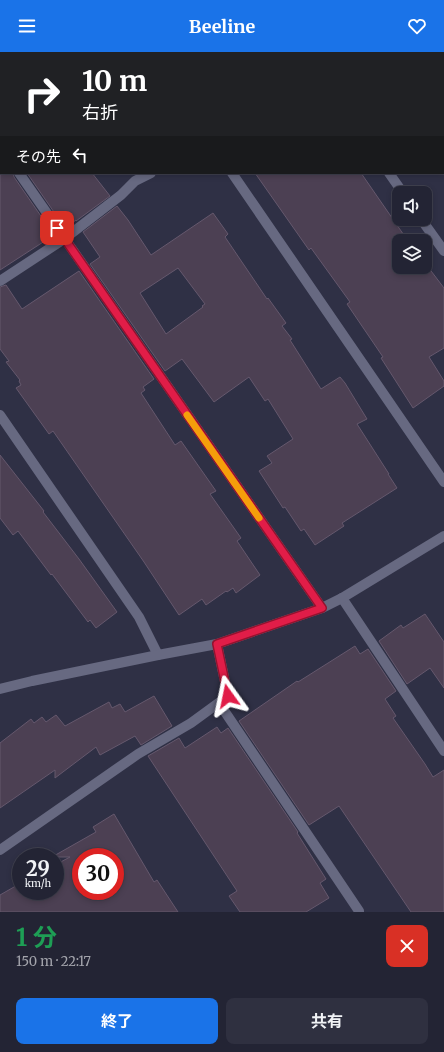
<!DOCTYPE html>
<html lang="ja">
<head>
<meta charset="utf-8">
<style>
	:root { --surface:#232434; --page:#2f3040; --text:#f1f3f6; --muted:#a3a4ac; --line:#40414f; --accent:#1a73e8 }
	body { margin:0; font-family:Merriweather,"Noto Sans JP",serif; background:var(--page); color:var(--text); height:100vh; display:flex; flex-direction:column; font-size:15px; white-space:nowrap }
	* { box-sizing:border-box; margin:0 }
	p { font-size:13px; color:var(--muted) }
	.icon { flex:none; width:22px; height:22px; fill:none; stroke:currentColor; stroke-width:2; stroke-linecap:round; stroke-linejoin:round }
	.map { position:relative; height:860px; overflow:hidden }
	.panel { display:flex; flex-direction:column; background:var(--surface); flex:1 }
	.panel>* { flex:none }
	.banner { position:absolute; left:0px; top:0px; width:444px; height:122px; box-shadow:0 2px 6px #0003,0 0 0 1px var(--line); background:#202124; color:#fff; overflow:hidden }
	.fabs { position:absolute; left:392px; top:134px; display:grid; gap:8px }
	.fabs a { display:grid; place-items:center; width:40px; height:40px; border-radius:8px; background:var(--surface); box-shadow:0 2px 6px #0003,0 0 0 1px var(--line); font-size:20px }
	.speed { position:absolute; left:12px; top:796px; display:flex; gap:8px; font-size:20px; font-weight:700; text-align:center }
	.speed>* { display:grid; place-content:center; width:52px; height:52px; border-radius:50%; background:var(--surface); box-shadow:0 2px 6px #0003,0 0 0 1px var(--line); line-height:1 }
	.speed small { font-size:10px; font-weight:400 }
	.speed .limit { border:6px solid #d22; background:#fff; color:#111 }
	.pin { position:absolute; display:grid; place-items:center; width:34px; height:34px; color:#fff; margin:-17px; border-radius:8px; box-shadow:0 2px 6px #0006 }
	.me { position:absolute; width:44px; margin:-22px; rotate:348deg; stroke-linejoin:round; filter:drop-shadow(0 0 3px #0008) }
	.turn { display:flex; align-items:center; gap:14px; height:84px; padding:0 16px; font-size:18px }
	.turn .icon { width:52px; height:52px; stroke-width:2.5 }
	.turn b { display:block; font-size:28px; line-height:34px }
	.then { display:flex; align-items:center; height:38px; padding:0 16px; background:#0003; gap:8px; font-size:15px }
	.round { display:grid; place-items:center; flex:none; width:42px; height:42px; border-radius:8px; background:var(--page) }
	.overview { display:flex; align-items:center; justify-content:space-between; height:68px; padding:0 16px }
	h1 { font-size:24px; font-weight:700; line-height:30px; color:#1e9e55 }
	.cta { display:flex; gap:8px; margin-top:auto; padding:8px 16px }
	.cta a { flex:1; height:46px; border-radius:8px; background:var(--accent); color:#fff; font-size:16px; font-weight:700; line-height:46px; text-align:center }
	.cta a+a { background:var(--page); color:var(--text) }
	header { display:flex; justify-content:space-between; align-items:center; height:52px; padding:0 16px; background:var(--accent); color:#fff; font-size:18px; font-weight:700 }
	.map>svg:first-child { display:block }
	.building { fill:#4c4053; stroke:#65586d; fill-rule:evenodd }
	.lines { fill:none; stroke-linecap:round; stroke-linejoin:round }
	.service { stroke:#676981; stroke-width:10 }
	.minor { stroke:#676981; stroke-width:10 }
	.tertiary { stroke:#676981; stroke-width:10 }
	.route-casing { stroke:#92132f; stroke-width:10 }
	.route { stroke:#e11d48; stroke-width:7 }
	.slow { stroke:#f59e0b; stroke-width:7 }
</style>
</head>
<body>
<header><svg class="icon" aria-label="menu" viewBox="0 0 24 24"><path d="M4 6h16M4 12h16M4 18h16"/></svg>Beeline<svg class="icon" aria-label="heart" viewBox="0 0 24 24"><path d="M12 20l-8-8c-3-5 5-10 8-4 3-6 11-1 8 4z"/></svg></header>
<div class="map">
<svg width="444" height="860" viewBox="0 0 444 860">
	<rect width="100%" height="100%" fill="#2f3045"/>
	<g class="building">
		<path d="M 0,121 L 13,121 L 14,125 L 54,183 L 0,218 Z"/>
		<path d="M 27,121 L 92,121 L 110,144 L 76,169 L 76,168 L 65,176 Z"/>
		<path d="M 255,121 L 361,121 L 408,189 L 399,189 L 399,215 L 425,215 L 425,211 L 444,236 L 444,296 L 429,305 L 444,329 L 444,334 L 413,356 L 381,306 L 383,305 L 347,252 L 350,250 L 311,196 L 309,198 Z"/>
		<path d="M 117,154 L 128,168 L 151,203 L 213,161 L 228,182 L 225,185 L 267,247 L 268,246 L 286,271 L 282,274 L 292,287 L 290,288 L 321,337 L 340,325 L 345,331 L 367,367 L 357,372 L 389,422 L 388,422 L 397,436 L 342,471 L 344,474 L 315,493 L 304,477 L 301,479 L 285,455 L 283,456 L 259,419 L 272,411 L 267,404 L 293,387 L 268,347 L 265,349 L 249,325 L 214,350 L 182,307 L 165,319 L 90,212 L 100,205 L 83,180 ZM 178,216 L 205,252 L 202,254 L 203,255 L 166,282 L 140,241 Z"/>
		<path d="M 79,219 L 154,327 L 143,335 L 145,338 L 141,341 L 175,393 L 181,389 L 216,439 L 210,442 L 241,486 L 237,489 L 260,523 L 236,541 L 233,536 L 227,540 L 226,539 L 206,553 L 202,547 L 179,563 L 144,510 L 53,379 L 49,382 L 16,336 L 21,333 L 19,329 L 20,328 L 6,310 L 9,309 L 0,297 L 0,235 L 6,233 L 22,257 Z"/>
		<path d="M 0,403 L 44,459 L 43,460 L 79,507 L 117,560 L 96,576 L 90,568 L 88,570 L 52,522 L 51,523 L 18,479 L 13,483 L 0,466 Z"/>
		<path d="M 425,562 L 444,590 L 444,636 L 430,616 L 407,632 L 379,589 L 401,573 L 403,576 Z"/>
		<path d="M 355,594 L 360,602 L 368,597 L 396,639 L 385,647 L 396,664 L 393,666 L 425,712 L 433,725 L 444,718 L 444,860 L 411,860 L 339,754 L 309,773 L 239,669 L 297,629 L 298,630 Z"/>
		<path d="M 154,644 L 172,674 L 141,693 L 135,684 L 100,703 L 96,695 L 55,726 L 55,718 L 0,756 L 0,691 L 31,667 L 34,671 L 42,665 L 46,670 L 56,663 L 65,674 L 109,650 L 112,656 L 120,652 L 125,660 Z"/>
		<path d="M 217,675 L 221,681 L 228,676 L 298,780 L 297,781 L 326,827 L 320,831 L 329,846 L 306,860 L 240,860 L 229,844 L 237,839 L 148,704 L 179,686 L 185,696 Z"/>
		<path d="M 114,762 L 154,830 L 157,828 L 178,860 L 0,860 L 0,843 L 21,831 L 21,839 L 55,839 L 55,813 L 70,805 L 52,805 L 96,780 L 93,775 ZM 81,805 L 115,805 L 115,839 L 81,839 Z"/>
	</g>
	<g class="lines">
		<g class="service">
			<path d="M 389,121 L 403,141"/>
			<path d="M 421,167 L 444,199"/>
			<path d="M 0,229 L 64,187 L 121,143 L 135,129 L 151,121"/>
			<path d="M 0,363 L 139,565 L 158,603"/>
		</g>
		<g class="minor">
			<path d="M 147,0 L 148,1"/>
			<path d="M 116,1 L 118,0"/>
			<path d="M 358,1 L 359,0"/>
			<path d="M 0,68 L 1,68"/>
			<path d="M 0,95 L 1,95"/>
			<path d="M 19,121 L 322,556"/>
			<path d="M 232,121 L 444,430"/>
			<path d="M 342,546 L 444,699"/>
			<path d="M 219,651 L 359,859"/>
			<path d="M 0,798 L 138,702 L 191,671 L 228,644 L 217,592"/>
		</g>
		<path class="tertiary" d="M 0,637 L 32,629 L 158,603 L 217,592 L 322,556 L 342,546 L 444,484"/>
	</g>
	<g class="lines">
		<defs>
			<path id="route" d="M 57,176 L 322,556 L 217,592 L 228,644"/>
		</defs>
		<use href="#route" class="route-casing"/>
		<use href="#route" class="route"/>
		<path class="slow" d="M 187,363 L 259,466"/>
	</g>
</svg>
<div class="fabs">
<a><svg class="icon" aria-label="sound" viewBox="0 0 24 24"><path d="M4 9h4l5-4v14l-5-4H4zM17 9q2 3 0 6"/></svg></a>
<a><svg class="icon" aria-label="layers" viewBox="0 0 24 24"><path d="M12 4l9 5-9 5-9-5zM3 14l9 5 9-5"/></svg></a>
</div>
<div class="speed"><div>29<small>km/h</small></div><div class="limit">30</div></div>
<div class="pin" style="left:57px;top:176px;background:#d93025"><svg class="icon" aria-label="arrive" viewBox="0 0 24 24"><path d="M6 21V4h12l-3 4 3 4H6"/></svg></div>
<svg class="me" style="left:228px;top:644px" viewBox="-20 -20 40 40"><path d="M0-17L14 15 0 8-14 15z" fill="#e11d48" stroke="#fff" stroke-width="4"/></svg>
<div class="banner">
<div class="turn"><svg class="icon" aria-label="right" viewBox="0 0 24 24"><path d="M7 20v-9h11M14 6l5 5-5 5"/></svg><div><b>10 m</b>右折</div></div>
<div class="then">その先<svg class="icon" aria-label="left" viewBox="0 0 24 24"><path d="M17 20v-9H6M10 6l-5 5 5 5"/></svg></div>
</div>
</div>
<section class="panel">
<div class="overview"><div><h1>1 分</h1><p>150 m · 22:17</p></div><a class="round" style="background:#d93025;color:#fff"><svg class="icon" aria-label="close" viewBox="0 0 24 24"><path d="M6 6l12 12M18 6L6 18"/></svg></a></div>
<div class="cta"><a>終了</a><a>共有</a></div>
</section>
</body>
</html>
